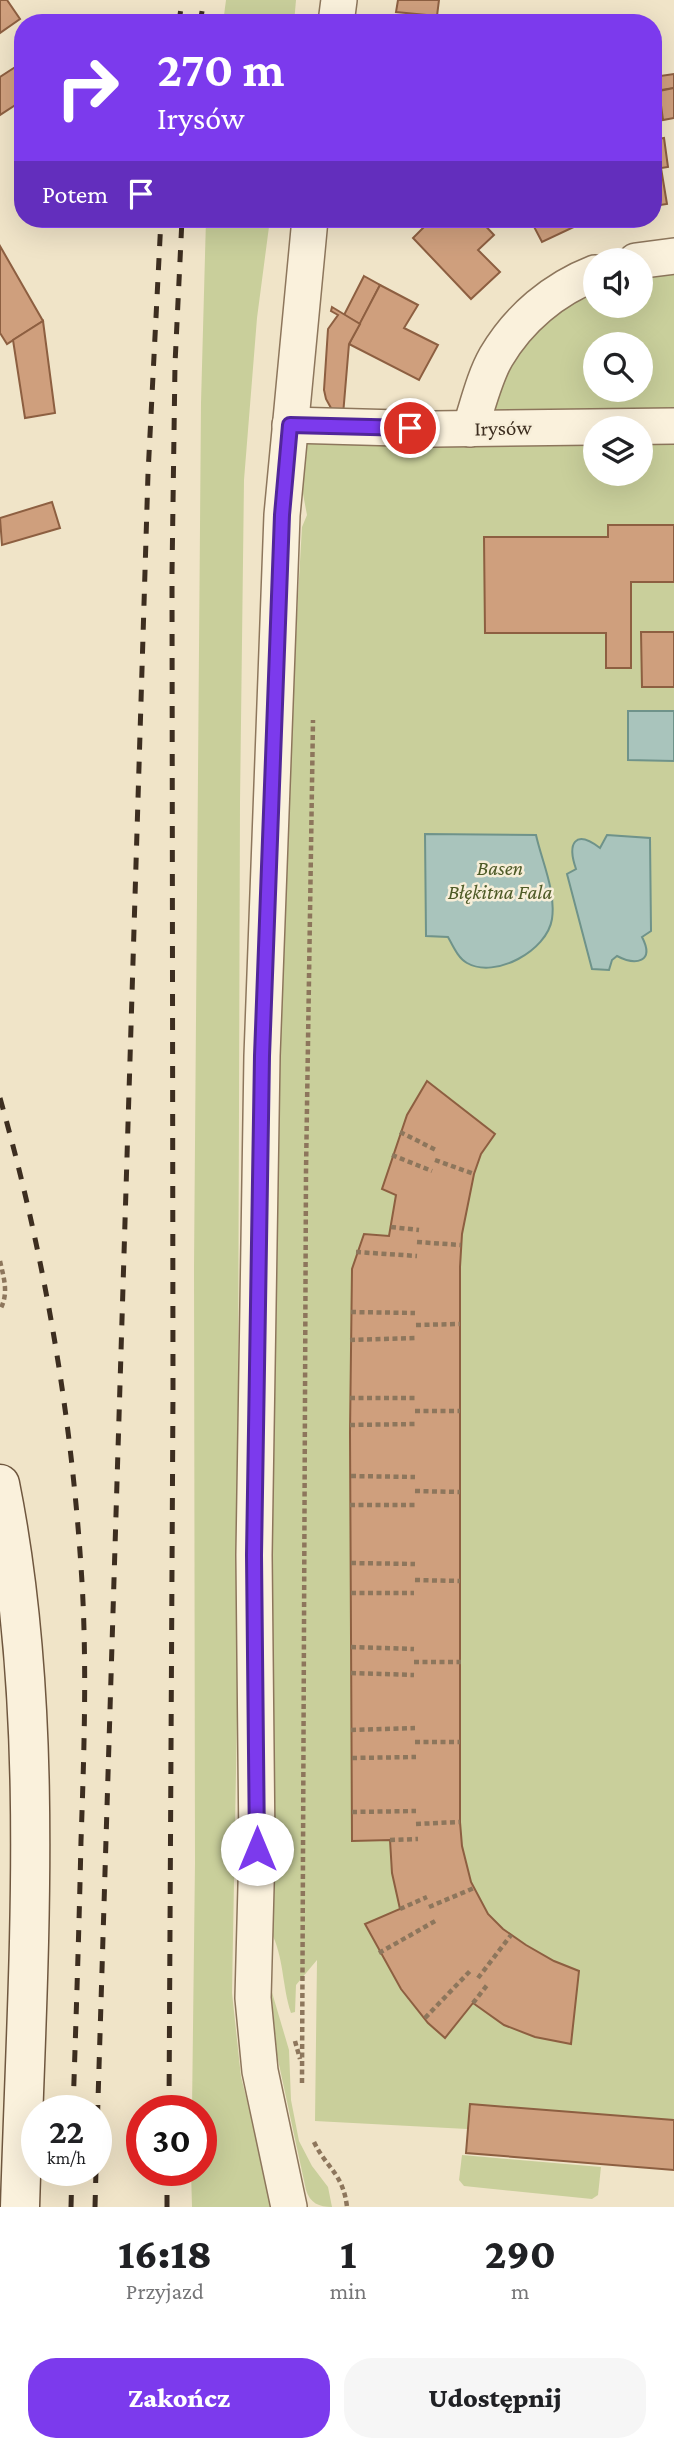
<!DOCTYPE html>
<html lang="pl">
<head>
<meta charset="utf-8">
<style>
	:root { --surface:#fff; --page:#f6f6f6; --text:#202124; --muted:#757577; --accent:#7c3aed }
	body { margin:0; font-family:"Crimson Pro",serif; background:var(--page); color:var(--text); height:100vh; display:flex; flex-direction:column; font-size:26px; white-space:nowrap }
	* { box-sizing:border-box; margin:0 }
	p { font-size:23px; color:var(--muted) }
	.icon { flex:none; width:38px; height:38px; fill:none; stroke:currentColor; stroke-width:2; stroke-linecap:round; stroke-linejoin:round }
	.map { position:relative; height:2207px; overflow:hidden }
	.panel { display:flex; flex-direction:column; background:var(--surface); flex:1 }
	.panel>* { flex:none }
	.top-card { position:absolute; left:14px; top:14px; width:648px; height:214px; border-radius:28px; box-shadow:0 7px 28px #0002; background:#7c3aed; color:#fff; overflow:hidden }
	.buttons { position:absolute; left:583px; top:248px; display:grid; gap:14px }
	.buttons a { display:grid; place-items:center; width:70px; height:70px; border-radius:50%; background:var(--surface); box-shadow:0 7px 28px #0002; font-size:35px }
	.speed { position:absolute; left:21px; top:2095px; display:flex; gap:14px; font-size:35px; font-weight:700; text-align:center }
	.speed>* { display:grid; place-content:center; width:91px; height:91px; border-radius:50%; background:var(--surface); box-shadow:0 7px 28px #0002; line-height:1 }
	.speed small { font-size:18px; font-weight:400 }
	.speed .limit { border:10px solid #d22; background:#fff; color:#111 }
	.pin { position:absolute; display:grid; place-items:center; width:60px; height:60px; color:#fff; margin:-30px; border:4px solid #fff; border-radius:50%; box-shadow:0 2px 7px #0007 }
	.me { position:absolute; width:77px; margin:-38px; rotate:0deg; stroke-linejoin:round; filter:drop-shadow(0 0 5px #0008) }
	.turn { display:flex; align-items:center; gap:24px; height:147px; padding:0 28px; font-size:32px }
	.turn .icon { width:91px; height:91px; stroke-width:2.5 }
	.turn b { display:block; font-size:49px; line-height:60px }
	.then { display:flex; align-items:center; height:66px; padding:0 28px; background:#0003; gap:14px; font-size:26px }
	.eta { display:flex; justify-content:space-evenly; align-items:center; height:119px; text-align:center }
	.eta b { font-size:42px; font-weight:800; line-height:49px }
	.cta { display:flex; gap:14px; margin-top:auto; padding:14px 28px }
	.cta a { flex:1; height:80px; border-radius:28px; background:var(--accent); color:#fff; font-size:28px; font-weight:800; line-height:80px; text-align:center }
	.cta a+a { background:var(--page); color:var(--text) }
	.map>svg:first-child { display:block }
	.green { fill:#c9cf9b; fill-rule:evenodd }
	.water { fill:#a9c4bc; stroke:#6f938a; stroke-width:2 }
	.building { fill:#cf9f7d; stroke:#8d5f41; stroke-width:2 }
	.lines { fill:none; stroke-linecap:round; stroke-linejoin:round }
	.minor-casing { stroke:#8d765c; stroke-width:38 }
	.secondary-casing { stroke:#6f573f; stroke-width:41 }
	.path { stroke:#8d765c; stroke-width:4.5; stroke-dasharray:5 3.5; stroke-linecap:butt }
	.minor { stroke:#faf1dc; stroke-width:35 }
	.secondary { stroke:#faf1dc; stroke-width:38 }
	.rail { stroke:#3d2e20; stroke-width:5; stroke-dasharray:12 12; stroke-linecap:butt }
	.route-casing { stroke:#51269a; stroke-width:18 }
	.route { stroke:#7c3aed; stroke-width:12 }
	.labels { text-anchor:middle; stroke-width:5; stroke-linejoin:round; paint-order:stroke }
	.street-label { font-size:21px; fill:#3d2e20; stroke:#f7eed8 }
	.park-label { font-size:21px; font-style:italic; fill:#4d5a26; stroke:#f7eed8 }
</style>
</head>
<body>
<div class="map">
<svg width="674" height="2207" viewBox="0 0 674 2207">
	<rect width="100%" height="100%" fill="#f0e4c8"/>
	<g class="green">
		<path d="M 226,0 L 296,0 L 294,23 L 223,23 Z"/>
		<path d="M 206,219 L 270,219 L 257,318 L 244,480 L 240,803 L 237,1716 L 232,1993 L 241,2077 L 257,2139 L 270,2207 L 192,2207 L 191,2170 L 201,2170 L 201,2110 L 192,2110 L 195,1863 L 194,1267 L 201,403 Z"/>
		<path d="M 674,256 L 674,2170 L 467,2129 L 315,2121 L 317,1960 L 296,1985 L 295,2012 L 291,2013 C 282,1986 284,1957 271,1932 C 270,1464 274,995 302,527 L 307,515 L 290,425 L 470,429 L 487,378 L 595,273 L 595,306 L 640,306 L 640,261 ZM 595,345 L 640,345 L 640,390 L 595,390 ZM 595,429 L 640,429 L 640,474 L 595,474 Z"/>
		<path d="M 271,1989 L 289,2050 L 291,2100 L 299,2141 L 312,2166 L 328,2187 L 332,2207 C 319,2207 310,2203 306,2190 L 277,2055 Z"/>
		<path d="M 462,2155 L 601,2167 L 598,2195 L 592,2199 L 464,2186 L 459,2180 Z"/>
	</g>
	<g class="water">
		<path d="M 628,711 L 674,711 L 674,761 L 628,760 Z"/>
		<path d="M 425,834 L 536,835 C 542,862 556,891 552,919 C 547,951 495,979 467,963 C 458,958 453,946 448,937 L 426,936 Z"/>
		<path d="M 607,835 L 650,838 L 651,931 L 642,937 C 655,962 636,966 617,956 L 612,960 L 609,970 L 592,969 L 567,874 L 576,869 C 567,843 575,829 600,848 Z"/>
	</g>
	<g class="building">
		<path d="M 0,0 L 7,0 L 20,19 L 0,33 Z"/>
		<path d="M 398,0 L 439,0 L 437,16 L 396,12 Z"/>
		<path d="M 23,62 L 23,100 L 0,115 L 0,77 Z"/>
		<path d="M 674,74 L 674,88 L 655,91 L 653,77 Z"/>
		<path d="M 674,88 L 674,118 L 663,120 L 659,91 Z"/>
		<path d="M 664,138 L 668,167 L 661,168 L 667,204 L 653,206 L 653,140 Z"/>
		<path d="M 432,219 L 479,219 L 494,235 L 478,250 L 500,272 L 471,299 L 413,238 Z"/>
		<path d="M 530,219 L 575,219 L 578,225 L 542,242 Z"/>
		<path d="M 0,246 L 43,321 L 7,344 L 0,333 Z"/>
		<path d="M 364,276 L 380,285 L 360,324 L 344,315 Z"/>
		<path d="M 380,285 L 418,305 L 404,328 L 438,345 L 419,380 L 349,344 Z"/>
		<path d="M 332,307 L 360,324 L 349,344 L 343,415 L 331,408 L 326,399 L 324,390 L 328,329 L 338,315 L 331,311 Z"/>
		<path d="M 43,321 L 55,413 L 25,418 L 13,340 Z"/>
		<path d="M 52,502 L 60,528 L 2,545 L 0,518 Z"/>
		<path d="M 608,525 L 674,525 L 674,582 L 631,582 L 631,668 L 606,668 L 606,633 L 485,633 L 484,537 L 608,537 Z"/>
		<path d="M 641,632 L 674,632 L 674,687 L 642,687 Z"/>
		<path d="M 427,1081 L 495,1134 L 481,1154 L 474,1174 L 462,1234 L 460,1267 L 460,1822 L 462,1846 L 471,1882 L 488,1914 L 503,1929 L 526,1945 L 554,1961 L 579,1971 L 571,2044 L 535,2037 L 504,2025 L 473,2003 L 445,2038 L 428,2023 L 401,1989 L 365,1924 L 400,1909 L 392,1873 L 390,1840 L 352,1841 L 350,1432 L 352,1269 L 364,1234 L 389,1236 L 396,1195 L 382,1189 L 407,1115 Z"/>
		<path d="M 470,2104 L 674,2120 L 674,2170 L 466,2153 Z"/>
	</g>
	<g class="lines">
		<defs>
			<g id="minor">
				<path d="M 336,23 L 339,0"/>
				<path d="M 636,261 L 674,256"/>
				<path d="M 290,425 L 434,429 L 674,426"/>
				<path d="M 470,429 C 478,405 484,378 496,357 C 519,318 554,289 595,273"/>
				<path d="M 289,2207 L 260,2071 L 253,1998 L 257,1849 L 254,1555 L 262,1056 L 282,515 L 310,219"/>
			</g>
			<path id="secondary" d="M 0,1484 C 47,1718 27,1970 20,2207"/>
		</defs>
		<use href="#minor" class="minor-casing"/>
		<use href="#secondary" class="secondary-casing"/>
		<g class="path">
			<path d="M 400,1132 L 438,1151"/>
			<path d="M 392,1155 L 432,1171"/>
			<path d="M 435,1160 L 474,1174"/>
			<path d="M 391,1227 L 419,1230"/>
			<path d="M 417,1242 L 461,1245"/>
			<path d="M 356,1252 L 417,1256"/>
			<path d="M 0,1261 C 4,1279 9,1293 0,1310"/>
			<path d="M 351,1312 L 415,1313"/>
			<path d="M 416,1325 L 460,1324"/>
			<path d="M 350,1340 L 416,1338"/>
			<path d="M 350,1398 L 415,1398"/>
			<path d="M 415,1411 L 460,1411"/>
			<path d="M 350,1425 L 415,1424"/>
			<path d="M 351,1476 L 415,1477"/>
			<path d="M 415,1491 L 460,1492"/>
			<path d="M 350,1505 L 415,1505"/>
			<path d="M 351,1563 L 415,1564"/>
			<path d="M 415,1580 L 460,1581"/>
			<path d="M 351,1593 L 414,1593"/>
			<path d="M 351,1647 L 414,1649"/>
			<path d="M 414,1662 L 461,1662"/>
			<path d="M 351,1673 L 414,1675"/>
			<path d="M 351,1730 L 415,1728"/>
			<path d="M 415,1742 L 460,1742"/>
			<path d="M 352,1758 L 416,1757"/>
			<path d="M 352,1812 L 416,1811"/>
			<path d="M 416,1824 L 460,1822"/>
			<path d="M 390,1840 L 418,1839"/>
			<path d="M 429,1907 L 474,1888"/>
			<path d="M 400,1909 L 427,1897"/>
			<path d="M 379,1953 L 437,1920"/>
			<path d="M 478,1978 L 511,1935"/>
			<path d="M 473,2003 L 488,1984"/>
			<path d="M 425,2018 L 471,1970"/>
			<path d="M 295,2041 L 300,2059"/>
			<path d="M 302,2083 L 306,1171 L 313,720"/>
			<path d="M 314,2142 C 327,2169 343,2173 347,2207"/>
		</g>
		<use href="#minor" class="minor"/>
		<use href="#secondary" class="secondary"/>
		<g class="rail">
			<path d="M 179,23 L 182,0"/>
			<path d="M 200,23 L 204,0"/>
			<path d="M 0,1098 C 45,1257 72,1417 82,1582 C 87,1668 84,1755 81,1841 C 79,1931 76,2021 73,2110"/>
			<path d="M 169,2110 L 173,1390 L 172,573 L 175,364 L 182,219"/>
			<path d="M 96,2165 L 148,474 L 161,219"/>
			<path d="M 71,2207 L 72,2170"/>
			<path d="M 95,2207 L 96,2170"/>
			<path d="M 167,2207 L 167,2170"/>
		</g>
	</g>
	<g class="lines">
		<defs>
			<path id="route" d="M 257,1849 L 254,1555 L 262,1056 L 282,515 L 290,425 L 410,428"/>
		</defs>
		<use href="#route" class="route-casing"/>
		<use href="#route" class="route"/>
	</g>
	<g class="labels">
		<g class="street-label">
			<text transform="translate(503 428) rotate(-1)" y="7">Irysów</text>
		</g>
		<g class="park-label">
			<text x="500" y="875">Basen<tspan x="500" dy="24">Błękitna Fala</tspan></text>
		</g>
	</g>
</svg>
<div class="buttons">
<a><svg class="icon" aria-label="sound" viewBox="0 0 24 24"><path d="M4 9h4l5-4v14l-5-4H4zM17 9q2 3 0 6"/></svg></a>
<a><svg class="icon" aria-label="search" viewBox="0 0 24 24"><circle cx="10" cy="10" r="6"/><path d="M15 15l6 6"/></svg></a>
<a><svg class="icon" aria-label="layers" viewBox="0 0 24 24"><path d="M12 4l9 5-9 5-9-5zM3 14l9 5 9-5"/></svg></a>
</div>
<div class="speed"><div>22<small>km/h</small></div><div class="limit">30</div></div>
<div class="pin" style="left:410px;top:428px;background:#d93025"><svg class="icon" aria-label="arrive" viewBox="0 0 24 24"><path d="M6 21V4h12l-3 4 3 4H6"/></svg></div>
<svg class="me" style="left:257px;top:1849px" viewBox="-20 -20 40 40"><circle r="19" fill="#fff"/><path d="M0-13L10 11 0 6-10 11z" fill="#7c3aed"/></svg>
<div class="top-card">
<div class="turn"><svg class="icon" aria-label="right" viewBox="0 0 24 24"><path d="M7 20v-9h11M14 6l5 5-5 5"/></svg><div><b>270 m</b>Irysów</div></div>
<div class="then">Potem<svg class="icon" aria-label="arrive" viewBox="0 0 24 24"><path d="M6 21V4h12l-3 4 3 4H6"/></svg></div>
</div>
</div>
<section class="panel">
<div class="eta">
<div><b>16:18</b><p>Przyjazd</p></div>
<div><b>1</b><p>min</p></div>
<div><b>290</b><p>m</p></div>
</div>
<div class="cta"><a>Zakończ</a><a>Udostępnij</a></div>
</section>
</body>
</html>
